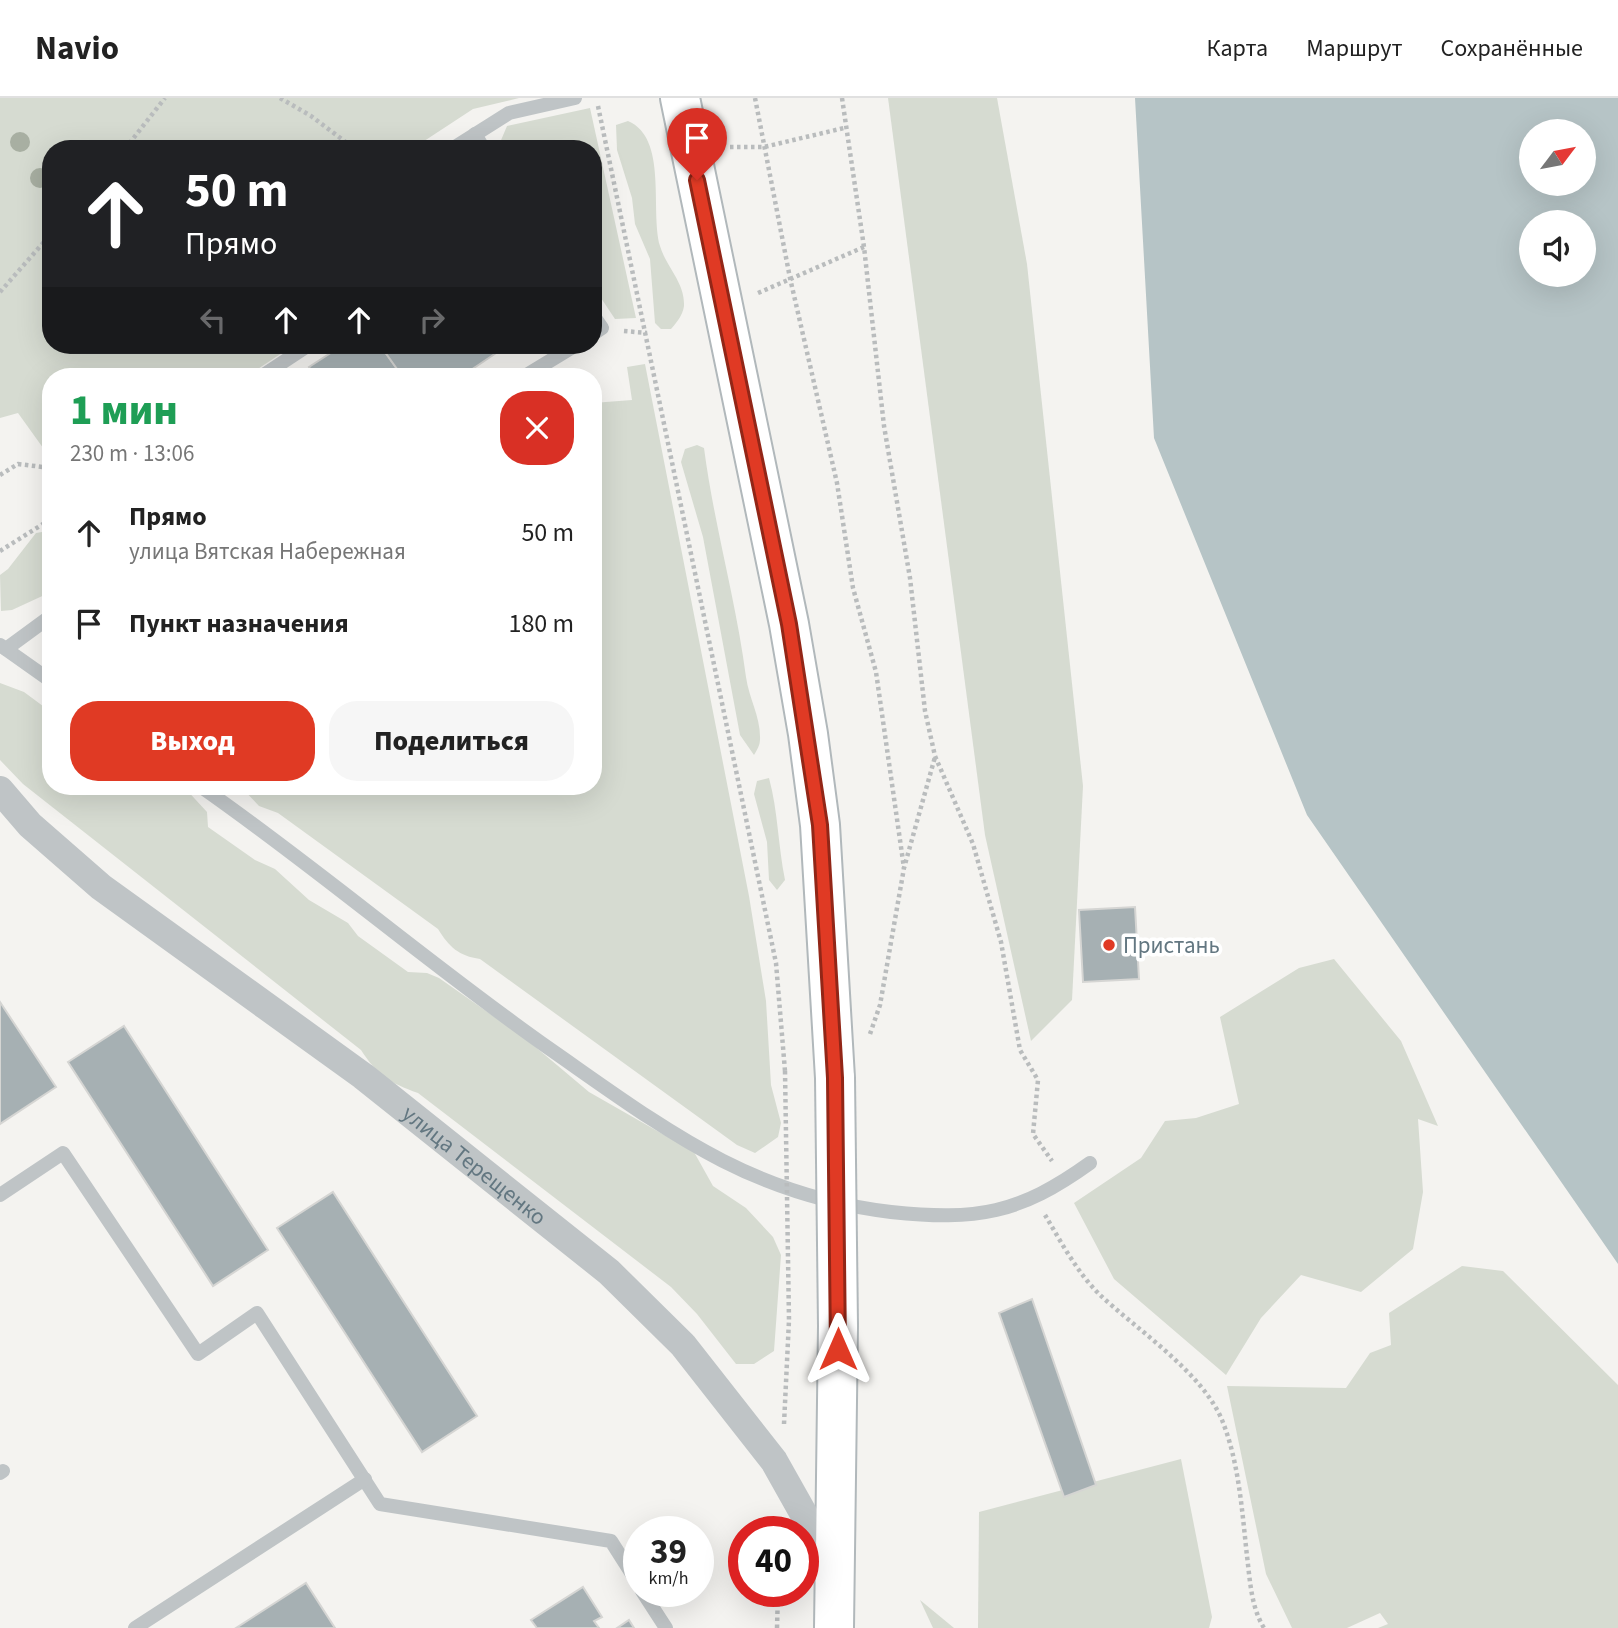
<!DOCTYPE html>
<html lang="ru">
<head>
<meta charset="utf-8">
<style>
	:root { --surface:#fff; --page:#f6f6f6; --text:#222; --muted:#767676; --line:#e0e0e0; --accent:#e03a24 }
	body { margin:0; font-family:"Source Sans 3",sans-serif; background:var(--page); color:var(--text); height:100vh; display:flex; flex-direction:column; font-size:26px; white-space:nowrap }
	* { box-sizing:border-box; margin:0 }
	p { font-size:23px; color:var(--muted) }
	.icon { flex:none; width:38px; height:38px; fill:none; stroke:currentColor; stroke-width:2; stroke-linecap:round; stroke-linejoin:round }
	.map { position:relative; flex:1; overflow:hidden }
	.panel { position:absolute; left:42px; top:270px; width:560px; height:427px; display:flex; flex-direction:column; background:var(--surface); border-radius:28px; box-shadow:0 7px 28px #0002 }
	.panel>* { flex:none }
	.hud { position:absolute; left:42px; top:42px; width:560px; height:214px; border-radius:28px; box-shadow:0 7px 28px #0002; background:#202124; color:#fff; overflow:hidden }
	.needle { width:46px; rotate:58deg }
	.controls { position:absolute; left:1519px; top:21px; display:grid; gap:14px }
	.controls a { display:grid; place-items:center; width:77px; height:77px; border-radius:50%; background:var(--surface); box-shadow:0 7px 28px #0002; font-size:35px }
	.speed { position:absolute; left:623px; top:1418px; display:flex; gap:14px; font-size:35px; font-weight:700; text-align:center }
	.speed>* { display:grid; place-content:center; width:91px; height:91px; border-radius:50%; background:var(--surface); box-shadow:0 7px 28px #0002; line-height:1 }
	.speed small { font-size:18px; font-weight:400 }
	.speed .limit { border:10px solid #d22; background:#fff; color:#111 }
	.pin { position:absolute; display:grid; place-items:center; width:60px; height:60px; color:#fff; margin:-72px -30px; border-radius:50% 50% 50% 0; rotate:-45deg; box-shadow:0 0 7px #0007 }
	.pin .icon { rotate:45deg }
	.me { position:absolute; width:77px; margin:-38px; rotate:0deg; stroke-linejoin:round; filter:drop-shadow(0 0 5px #0008) }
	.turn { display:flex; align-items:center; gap:24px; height:147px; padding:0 28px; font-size:32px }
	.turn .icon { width:91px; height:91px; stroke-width:2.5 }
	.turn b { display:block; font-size:49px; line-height:60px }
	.lanes { display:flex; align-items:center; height:66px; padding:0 28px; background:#0003; justify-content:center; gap:35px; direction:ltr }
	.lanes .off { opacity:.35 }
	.round { display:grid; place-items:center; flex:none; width:74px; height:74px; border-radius:28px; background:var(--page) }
	.overview { display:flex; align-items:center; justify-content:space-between; height:119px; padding:0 28px }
	h1 { font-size:42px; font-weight:800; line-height:52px; color:#1e9e55 }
	.cta { display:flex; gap:14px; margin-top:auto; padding:14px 28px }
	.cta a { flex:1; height:80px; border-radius:28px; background:var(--accent); color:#fff; font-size:28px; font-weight:800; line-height:80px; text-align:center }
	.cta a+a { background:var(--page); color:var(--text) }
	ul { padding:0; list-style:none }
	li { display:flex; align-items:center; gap:21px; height:91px; padding:0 28px }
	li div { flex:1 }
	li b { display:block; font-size:26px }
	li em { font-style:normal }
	header { display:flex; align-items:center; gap:42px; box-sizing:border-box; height:98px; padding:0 35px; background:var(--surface); border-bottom:2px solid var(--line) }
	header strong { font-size:33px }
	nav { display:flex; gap:38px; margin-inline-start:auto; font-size:24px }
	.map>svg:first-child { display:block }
	.green { fill:#d6dbd1 }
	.water { fill:#b6c4c6; fill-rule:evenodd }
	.building { fill:#a6b0b3; stroke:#d5d5d3; stroke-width:2 }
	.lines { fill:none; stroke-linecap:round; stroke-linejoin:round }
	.secondary-casing { stroke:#b1b8bb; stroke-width:42 }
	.path { stroke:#b9bcbd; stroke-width:4.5; stroke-dasharray:3.5 3.5; stroke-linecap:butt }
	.lane { stroke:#bfc4c6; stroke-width:14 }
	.street { stroke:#bfc4c6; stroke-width:28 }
	.secondary { stroke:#fff; stroke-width:38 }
	.secondary-bridge-casing { stroke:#b1b8bb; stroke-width:42; stroke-linecap:butt }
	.path-bridge { stroke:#b9bcbd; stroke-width:4.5; stroke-dasharray:3.5 3.5; stroke-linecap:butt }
	.secondary-bridge { stroke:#fff; stroke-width:38 }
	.tree { fill:#a8afa2 }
	.route-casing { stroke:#922617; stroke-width:18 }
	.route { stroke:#e03a24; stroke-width:12 }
	.poi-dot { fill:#e03a24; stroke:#fff; stroke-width:2.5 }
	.labels { text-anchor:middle; stroke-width:7; stroke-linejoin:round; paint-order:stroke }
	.poi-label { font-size:23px; fill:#637781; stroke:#fff; text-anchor:start }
	.street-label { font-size:23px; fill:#637781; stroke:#fff }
</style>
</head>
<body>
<header>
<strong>Navio</strong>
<nav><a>Карта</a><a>Маршрут</a><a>Сохранённые</a></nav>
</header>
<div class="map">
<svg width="1618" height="1530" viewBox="0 0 1618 1530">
	<rect width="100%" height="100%" fill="#f4f3f0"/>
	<g class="green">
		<path d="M 0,0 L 519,0 L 473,11 L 412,51 L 51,51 L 51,247 L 294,247 L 247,278 L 51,278 L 51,361 L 18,315 L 0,320 Z"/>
		<path d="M 888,0 L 997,0 L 1027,166 L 1083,688 L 1072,902 L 1031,943 L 985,737 Z"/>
		<path d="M 590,10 L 636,220 L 615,221 L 593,188 L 593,51 L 501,51 L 499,47 L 507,28 Z"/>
		<path d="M 628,23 C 668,40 650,112 660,148 C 666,169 685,184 684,208 C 683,217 676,225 671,231 L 661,231 L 655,225 L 650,161 L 635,126 L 632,100 L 617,52 L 616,27 Z"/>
		<path d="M 645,266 L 749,798 L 766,903 L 771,987 L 781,1025 L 778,1039 L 755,1055 L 737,1047 L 480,861 C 459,858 449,849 438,831 L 278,715 L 259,708 L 240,688 L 593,688 L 593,305 L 632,302 L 627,269 Z"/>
		<path d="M 697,347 L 704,350 C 714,427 736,502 746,579 C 749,601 761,619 760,642 C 760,647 757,652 754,657 L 740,637 L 703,439 L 681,364 L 685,351 Z"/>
		<path d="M 48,433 L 51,494 L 12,512 L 1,513 L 0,477 L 8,471 L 36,435 Z"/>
		<path d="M 0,585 L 24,594 L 51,614 L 51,688 L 183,688 L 207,714 L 208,729 L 255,762 L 275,771 L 309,802 L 348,825 L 358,838 L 408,874 L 427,875 L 439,880 L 526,941 L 589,994 L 694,1054 L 713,1088 L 746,1110 L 773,1139 L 781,1157 L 774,1253 L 754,1266 L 736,1266 L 697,1216 L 671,1189 L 418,995 C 390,985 377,977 361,952 L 23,686 L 0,662 Z"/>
		<path d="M 769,680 C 778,713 778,748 785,782 L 777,792 L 769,782 L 767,744 L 754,696 L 757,683 Z"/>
		<path d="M 1334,861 L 1401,943 L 1438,1028 L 1418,1021 L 1423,1094 L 1413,1151 L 1361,1194 L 1301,1177 L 1261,1220 L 1226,1277 L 1114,1181 L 1074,1105 L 1141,1060 L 1165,1023 L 1196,1020 L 1239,1006 L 1220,919 L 1299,870 Z"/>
		<path d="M 1462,1168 L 1503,1173 L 1618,1287 L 1618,1530 L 1378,1530 L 1388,1526 L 1380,1515 L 1347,1530 L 1292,1530 L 1266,1476 L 1227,1288 L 1346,1290 L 1370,1255 L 1391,1247 L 1389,1215 Z"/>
		<path d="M 1181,1361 L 1212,1519 L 1209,1530 L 978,1530 L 979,1414 Z"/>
		<path d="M 920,1502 L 954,1530 L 933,1530 Z"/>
	</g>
	<path class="water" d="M 1135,0 L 1618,0 L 1618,1166 L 1307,717 L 1154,340 ZM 1531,33 L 1584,33 L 1584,86 L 1531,86 ZM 1531,124 L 1584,124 L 1584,177 L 1531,177 Z"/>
	<g class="building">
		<path d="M 343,247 L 380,247 L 402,278 L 309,278 L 313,275 L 309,269 Z"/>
		<path d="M 380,247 L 508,247 L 462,278 L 402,278 Z"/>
		<path d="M 1135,809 L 1139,881 L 1083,884 L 1079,812 Z"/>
		<path d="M 0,904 L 56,989 L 0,1026 Z"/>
		<path d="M 124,928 L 268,1152 L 213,1188 L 68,964 Z"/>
		<path d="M 333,1094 L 477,1318 L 422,1354 L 277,1130 Z"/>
		<path d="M 1032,1201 L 1096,1387 L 1064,1399 L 999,1215 Z"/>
		<path d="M 306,1485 L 335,1530 L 236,1530 Z"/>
		<path d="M 583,1489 L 602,1519 L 594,1523 L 599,1530 L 537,1530 L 531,1522 Z"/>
		<path d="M 629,1522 L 634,1530 L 617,1530 Z"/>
	</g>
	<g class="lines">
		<defs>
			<g id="secondary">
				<path d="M 680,0 L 789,526 L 808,636 L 820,727 L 835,980"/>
				<path d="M 834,1530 L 838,1228"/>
			</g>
		</defs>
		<use href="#secondary" class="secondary-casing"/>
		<g class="path">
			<path d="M 280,0 L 311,18 L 355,51"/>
			<path d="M 755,0 L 790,180 L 837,385 L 853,490 L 876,574 L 904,770"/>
			<path d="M 842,0 L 864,149 L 884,328 L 910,480 L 925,613 L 935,658 L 973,746 L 1001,844 L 1020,952 L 1038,982 L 1033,1036 L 1052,1063"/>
			<path d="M 598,8 L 776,865 L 785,973"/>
			<path d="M 730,49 L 764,49 L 844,30"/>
			<path d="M 125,51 L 165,0"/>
			<path d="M 0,194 L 51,136"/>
			<path d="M 758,195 L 864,149"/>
			<path d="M 624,233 L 647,235"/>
			<path d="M 0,377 L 18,366 L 51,370"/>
			<path d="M 0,453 L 51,421"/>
			<path d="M 870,936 L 880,907 L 904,770 L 935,659"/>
			<path d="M 1045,1117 C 1061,1144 1077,1174 1099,1196 C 1136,1231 1202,1274 1222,1322 C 1239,1364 1242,1413 1247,1458 C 1250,1482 1251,1509 1264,1530"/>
			<path d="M 784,1326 L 789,1222"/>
			<path d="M 777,1530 L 778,1493"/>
		</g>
		<g class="lane">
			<path d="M 475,36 L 484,51"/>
			<path d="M 452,51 L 509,15 L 575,0"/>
			<path d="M 593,217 L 602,230 L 593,236"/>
			<path d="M 262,278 L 309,247"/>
			<path d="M 525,278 L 576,247"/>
			<path d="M 0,547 L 51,583"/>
			<path d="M 6,551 L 51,518"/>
			<path d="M 200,688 C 319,771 429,866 547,949 C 662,1029 747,1097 891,1114 C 977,1123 1019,1116 1090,1065"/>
			<path d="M 0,1097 L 63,1055 L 198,1256 L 257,1215 L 380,1406 L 611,1443 L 639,1487"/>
			<path d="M 0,1375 L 3,1373"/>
			<path d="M 642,1493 L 666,1530"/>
			<path d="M 135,1530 L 365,1381"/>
		</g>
		<path class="street" id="s1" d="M 0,692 L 30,727 L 101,789 L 363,978 L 609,1174 L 683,1247 L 774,1363 L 815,1436 L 825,1474"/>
		<use href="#secondary" class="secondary"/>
		<defs>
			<path id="secondary-bridge" d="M 835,980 L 838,1228"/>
		</defs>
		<use href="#secondary-bridge" class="secondary-bridge-casing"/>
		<path class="path-bridge" d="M 785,973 L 789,1222"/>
		<use href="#secondary-bridge" class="secondary-bridge"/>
	</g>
	<g class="tree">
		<circle cx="20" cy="44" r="10"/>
		<circle cx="40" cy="80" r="10"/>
	</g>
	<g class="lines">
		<defs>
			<path id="route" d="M 697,82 L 789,526 L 820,727 L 835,980 L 838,1251"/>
		</defs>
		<use href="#route" class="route-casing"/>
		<use href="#route" class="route"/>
	</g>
	<circle class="poi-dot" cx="1109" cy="847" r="7"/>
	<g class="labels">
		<g class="poi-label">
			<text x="1123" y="855">Пристань</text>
		</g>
		<g class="street-label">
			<text dy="8" stroke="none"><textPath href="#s1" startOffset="606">улица Терещенко</textPath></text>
		</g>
	</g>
</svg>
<div class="controls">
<a><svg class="needle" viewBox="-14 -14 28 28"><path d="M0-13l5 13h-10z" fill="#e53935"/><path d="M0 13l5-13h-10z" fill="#767676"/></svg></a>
<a><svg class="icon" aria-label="sound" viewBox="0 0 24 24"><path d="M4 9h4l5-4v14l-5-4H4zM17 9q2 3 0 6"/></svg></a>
</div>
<div class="speed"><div>39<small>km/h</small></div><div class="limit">40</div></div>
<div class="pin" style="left:697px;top:82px;background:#d93025"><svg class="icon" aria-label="arrive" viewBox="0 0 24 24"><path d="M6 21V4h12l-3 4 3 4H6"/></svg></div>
<svg class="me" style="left:838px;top:1251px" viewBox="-20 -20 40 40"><path d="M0-17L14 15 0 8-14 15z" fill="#e03a24" stroke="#fff" stroke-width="4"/></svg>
<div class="hud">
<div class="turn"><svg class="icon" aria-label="ahead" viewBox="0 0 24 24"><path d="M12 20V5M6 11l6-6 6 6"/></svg><div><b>50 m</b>Прямо</div></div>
<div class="lanes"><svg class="icon off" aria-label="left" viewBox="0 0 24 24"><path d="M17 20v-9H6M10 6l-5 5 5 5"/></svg><svg class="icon" aria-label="ahead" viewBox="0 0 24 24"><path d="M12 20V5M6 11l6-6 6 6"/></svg><svg class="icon" aria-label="ahead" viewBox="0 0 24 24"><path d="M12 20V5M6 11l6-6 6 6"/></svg><svg class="icon off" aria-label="right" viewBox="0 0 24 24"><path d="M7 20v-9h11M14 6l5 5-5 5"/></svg></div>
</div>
<section class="panel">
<div class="overview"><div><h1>1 мин</h1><p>230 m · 13:06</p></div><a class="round" style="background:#d93025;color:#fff"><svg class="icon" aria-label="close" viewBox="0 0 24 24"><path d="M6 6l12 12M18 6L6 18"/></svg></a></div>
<ul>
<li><svg class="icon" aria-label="ahead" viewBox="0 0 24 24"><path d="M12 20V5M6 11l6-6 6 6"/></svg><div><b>Прямо</b><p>улица Вятская Набережная</p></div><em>50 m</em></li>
<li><svg class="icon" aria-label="arrive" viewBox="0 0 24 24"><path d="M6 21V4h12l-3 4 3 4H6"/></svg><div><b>Пункт назначения</b></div><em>180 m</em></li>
</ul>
<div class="cta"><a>Выход</a><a>Поделиться</a></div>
</section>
</div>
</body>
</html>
